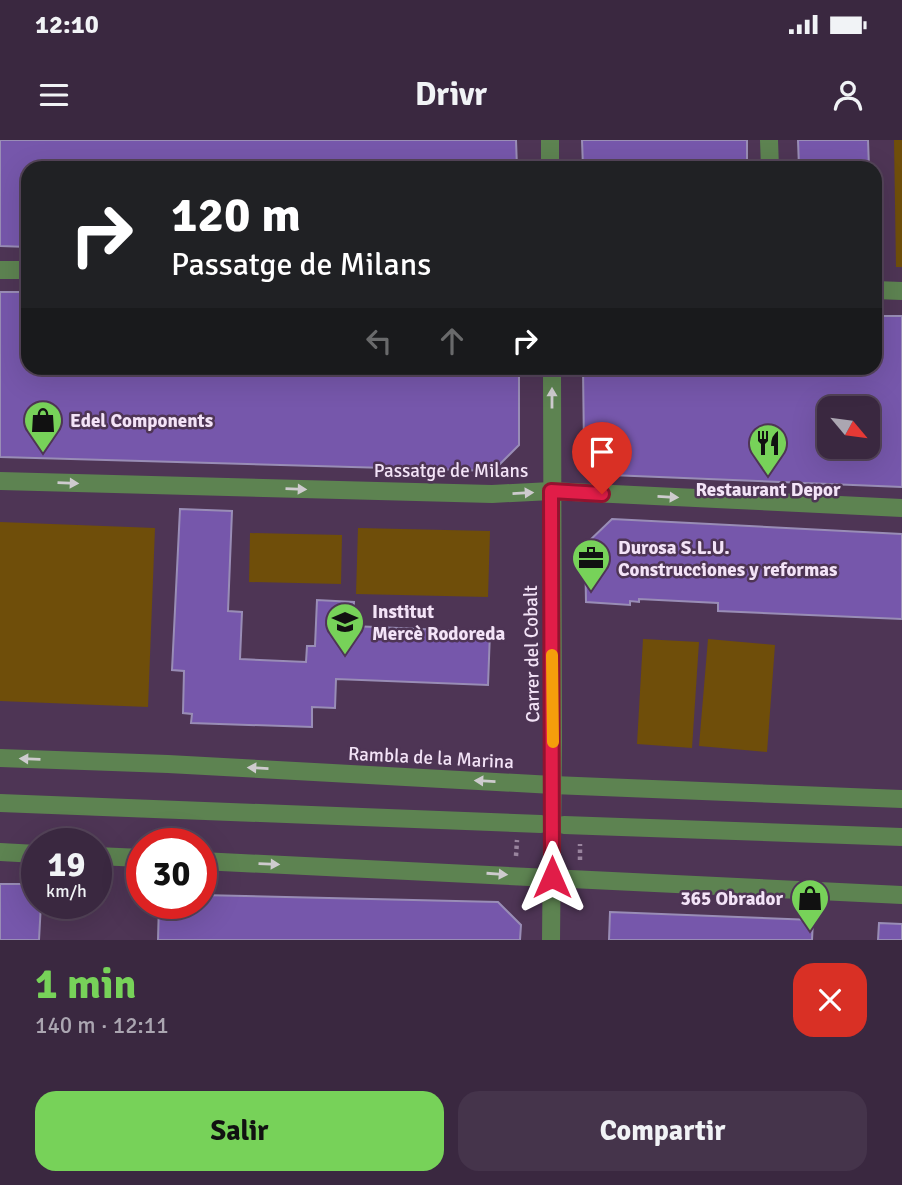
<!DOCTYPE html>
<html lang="es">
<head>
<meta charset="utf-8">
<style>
	:root { --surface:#3a2840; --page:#45344b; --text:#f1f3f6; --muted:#aba6b1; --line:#544459; --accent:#77d259 }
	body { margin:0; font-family:Signika,sans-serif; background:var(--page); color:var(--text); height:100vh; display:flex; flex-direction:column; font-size:26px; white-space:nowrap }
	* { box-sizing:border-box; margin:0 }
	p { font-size:23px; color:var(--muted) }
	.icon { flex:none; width:38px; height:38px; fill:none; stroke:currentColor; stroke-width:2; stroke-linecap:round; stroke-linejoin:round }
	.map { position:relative; height:800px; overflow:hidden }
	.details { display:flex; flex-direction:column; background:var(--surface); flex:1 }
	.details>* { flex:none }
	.guide { position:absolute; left:21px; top:21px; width:861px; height:214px; border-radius:21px; box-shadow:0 7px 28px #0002,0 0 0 2px var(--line); background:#202124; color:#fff; overflow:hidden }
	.needle { width:46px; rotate:119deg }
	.fabs { position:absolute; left:817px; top:256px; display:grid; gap:14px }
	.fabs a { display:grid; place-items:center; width:63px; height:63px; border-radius:14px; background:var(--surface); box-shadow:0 7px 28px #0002,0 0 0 2px var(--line); font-size:35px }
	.speed { position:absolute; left:21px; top:688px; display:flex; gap:14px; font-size:35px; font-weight:700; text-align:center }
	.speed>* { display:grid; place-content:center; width:91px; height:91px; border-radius:50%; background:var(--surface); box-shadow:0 7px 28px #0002,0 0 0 2px var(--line); line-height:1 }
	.speed small { font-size:18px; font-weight:400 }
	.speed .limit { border:10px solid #d22; background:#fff; color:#111 }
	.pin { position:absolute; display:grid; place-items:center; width:60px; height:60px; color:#fff; margin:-72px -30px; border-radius:50% 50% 50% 0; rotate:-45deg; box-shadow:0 0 7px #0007 }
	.pin .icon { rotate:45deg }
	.me { position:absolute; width:77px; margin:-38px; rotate:0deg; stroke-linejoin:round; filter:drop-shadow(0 0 5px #0008) }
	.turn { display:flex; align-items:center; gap:24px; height:147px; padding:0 35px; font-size:32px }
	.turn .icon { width:91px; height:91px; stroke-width:2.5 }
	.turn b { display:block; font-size:49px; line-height:60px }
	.lanes { display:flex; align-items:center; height:66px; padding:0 35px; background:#0003; justify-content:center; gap:35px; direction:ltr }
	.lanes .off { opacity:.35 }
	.round { display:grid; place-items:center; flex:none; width:74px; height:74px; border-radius:21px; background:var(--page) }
	.overview { display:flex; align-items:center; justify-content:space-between; height:119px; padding:0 35px }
	h1 { font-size:42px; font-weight:800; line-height:52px; color:var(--accent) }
	.cta { display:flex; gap:14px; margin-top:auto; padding:14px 35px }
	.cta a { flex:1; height:80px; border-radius:21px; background:var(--accent); color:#111; font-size:28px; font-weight:800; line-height:80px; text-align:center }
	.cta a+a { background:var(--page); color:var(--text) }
	.status { display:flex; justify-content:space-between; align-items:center; height:49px; padding:0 35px; background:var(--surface); direction:ltr }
	.status svg { height:19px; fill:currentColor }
	header { display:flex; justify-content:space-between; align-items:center; height:91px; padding:0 35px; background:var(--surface); font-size:32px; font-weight:800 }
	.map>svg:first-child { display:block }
	.green { fill:#6f4e0a }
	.building { fill:#7657ab; stroke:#998db6; stroke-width:2; fill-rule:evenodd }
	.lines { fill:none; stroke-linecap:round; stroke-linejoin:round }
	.path { stroke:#99849e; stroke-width:4.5; stroke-dasharray:3.5 3.5; stroke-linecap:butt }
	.minor { stroke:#5d8351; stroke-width:18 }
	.oneway { fill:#cecbce }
	.route-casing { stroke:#92132f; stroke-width:18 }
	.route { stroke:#e11d48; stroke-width:12 }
	.slow { stroke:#f59e0b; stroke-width:12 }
	.labels { text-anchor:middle; stroke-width:5; stroke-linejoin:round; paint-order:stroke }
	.poi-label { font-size:19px; font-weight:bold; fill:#f3e3f7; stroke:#4e3555; text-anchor:start }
	.street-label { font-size:19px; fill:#f3e3f7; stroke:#4e3555 }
</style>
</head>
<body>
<div class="status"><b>12:10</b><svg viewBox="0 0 49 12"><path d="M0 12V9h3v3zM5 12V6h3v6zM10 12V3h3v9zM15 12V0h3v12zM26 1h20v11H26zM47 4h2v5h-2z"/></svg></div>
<header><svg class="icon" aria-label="menu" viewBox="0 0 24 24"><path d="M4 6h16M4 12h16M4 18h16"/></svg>Drivr<svg class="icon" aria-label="person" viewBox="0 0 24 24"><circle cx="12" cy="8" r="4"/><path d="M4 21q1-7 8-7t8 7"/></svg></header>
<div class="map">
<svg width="902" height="800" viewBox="0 0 902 800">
	<rect width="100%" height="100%" fill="#4e3555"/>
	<g class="green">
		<path d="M 894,0 L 902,0 L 902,127 L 896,127 Z"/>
		<path d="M 0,382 L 155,388 L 148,567 L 0,561 Z"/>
		<path d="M 358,388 L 490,391 L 488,457 L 356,454 Z"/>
		<path d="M 250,393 L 342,395 L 341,444 L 249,442 Z"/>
		<path d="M 643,499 L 699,502 L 692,608 L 637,604 Z"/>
		<path d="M 708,499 L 775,505 L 767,612 L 699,606 Z"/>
	</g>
	<g class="building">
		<path d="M 0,0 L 516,0 L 517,28 L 28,28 L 28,107 L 0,106 Z"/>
		<path d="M 582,0 L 747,0 L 747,28 L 583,28 Z"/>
		<path d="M 798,0 L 868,0 L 869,28 L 799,28 Z"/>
		<path d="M 0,152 L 28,152 L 28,228 L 130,229 L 130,228 L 519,228 L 519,305 L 493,331 L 0,317 Z"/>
		<path d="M 875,176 L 902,176 L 902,347 L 610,335 L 584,308 L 583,228 L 875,228 ZM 832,261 L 868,261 L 868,306 L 830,306 L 830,268 Z"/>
		<path d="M 180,369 L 232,371 L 228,471 L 242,472 L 240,519 L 306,522 L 307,506 L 315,506 L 317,460 L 354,462 L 352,486 L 490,492 L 488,545 L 336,539 L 335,568 L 312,567 L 312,587 L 191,583 L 192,574 L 183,573 L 184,531 L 172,530 Z"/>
		<path d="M 612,379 L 902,394 L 902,479 L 718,471 L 718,463 L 639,459 L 639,462 L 630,461 L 630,465 L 586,462 L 585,405 Z"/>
		<path d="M 0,744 L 37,744 L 37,763 L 41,763 L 39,800 L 0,800 Z"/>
		<path d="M 201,755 L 498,762 L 521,785 L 520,800 L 158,800 L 159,763 L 201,763 Z"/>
		<path d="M 610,772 L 813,780 L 812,800 L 609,800 Z"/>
		<path d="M 879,783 L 902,784 L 902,800 L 878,800 Z"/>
	</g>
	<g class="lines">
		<g class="path">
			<path d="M 516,716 L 517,700"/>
			<path d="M 580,720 L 580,704"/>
		</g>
		<g class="minor">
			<path d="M 550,0 L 550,28"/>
			<path d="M 769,0 L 770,28"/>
			<path d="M 0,130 L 28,130"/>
			<path d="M 875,150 L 902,151"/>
			<path d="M 0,341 L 492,354 L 551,351 L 902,368"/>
			<path d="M 0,618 L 168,624 L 553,645 L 902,659"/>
			<path d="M 0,663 L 541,684"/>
			<path d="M 564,685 L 902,697"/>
			<path d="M 0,712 L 37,714"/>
			<path d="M 96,716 L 142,718"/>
			<path d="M 201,721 L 902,755"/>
			<path d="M 551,800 L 553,600 L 552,228"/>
		</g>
	</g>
	<defs><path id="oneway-solid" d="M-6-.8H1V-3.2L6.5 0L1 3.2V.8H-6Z" transform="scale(1.75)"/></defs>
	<g class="oneway">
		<use href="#oneway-solid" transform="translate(552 258) rotate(-90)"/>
		<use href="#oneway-solid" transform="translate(68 343) rotate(2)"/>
		<use href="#oneway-solid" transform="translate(296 349) rotate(2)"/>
		<use href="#oneway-solid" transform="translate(523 353) rotate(-3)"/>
		<use href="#oneway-solid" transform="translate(668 357) rotate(3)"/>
		<use href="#oneway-solid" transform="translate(30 619) rotate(-178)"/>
		<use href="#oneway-solid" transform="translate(258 628) rotate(-177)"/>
		<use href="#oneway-solid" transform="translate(485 641) rotate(-177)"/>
		<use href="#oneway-solid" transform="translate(269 724) rotate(2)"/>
		<use href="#oneway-solid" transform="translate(497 734) rotate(4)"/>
	</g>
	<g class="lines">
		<defs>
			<path id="route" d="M 552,737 L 551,351 L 602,354"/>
		</defs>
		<use href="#route" class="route-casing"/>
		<use href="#route" class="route"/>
		<path class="slow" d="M 552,515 L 553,602"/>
	</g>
	<defs>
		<symbol id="shop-pin" viewBox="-11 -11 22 30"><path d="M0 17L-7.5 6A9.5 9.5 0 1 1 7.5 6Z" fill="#77d259" stroke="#4e3555"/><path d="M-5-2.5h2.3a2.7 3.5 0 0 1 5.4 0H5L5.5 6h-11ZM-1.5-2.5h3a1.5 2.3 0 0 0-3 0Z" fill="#111"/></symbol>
		<symbol id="restaurant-pin" viewBox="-11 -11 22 30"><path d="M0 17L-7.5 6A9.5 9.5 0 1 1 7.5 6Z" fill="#77d259" stroke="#4e3555"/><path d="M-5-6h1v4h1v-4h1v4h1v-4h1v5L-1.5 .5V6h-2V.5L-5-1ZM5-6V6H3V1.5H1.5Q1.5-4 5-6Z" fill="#111"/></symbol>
		<symbol id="office-pin" viewBox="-11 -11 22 30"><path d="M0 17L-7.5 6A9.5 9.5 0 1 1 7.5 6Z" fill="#77d259" stroke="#4e3555"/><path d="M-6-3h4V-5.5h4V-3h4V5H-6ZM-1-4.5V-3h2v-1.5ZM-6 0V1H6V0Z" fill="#111"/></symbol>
		<symbol id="school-pin" viewBox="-11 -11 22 30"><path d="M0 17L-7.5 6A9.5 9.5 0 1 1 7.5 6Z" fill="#77d259" stroke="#4e3555"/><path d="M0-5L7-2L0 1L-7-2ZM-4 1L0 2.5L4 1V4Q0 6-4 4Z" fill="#111"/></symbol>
	</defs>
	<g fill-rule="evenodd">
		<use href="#shop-pin" x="21" y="258" width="44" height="60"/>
		<use href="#restaurant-pin" x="746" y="281" width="44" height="60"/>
		<use href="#office-pin" x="569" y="396" width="44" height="60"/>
		<use href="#school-pin" x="323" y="460" width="44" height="60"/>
		<use href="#shop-pin" x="788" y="736" width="44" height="60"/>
	</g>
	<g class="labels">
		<g class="poi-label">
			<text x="70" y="287">Edel Components</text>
			<text x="768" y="356" text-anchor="middle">Restaurant Depor</text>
			<text x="618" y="414">Durosa S.L.U.<tspan x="618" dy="22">Construcciones y reformas</tspan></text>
			<text x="372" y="478">Institut<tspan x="372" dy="22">Mercè Rodoreda</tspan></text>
			<text x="783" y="765" text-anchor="end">365 Obrador</text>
		</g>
		<g class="street-label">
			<text x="451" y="337">Passatge de Milans</text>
			<text transform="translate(531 514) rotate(-91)" y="7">Carrer del Cobalt</text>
			<text transform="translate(431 617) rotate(3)" y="7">Rambla de la Marina</text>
		</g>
	</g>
</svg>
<div class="fabs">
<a><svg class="needle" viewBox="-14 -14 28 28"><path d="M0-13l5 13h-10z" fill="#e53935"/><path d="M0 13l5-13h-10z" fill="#aba6b1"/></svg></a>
</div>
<div class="speed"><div>19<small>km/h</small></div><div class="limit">30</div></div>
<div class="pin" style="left:602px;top:354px;background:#d93025"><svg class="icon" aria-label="arrive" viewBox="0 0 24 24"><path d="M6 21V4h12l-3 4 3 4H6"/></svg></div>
<svg class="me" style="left:552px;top:737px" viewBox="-20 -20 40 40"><path d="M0-17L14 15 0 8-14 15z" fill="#e11d48" stroke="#fff" stroke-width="4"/></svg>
<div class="guide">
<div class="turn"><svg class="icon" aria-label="right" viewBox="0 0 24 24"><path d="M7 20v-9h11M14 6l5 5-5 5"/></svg><div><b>120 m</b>Passatge de Milans</div></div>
<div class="lanes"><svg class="icon off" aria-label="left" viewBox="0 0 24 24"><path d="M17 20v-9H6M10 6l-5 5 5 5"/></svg><svg class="icon off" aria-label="ahead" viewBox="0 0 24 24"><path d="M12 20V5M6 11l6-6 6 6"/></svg><svg class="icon" aria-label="right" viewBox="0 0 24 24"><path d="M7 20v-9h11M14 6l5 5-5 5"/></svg></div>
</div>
</div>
<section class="details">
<div class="overview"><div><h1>1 min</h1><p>140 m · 12:11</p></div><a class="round" style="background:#d93025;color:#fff"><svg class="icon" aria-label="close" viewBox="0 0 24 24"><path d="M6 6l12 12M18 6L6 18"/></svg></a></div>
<div class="cta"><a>Salir</a><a>Compartir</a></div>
</section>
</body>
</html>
